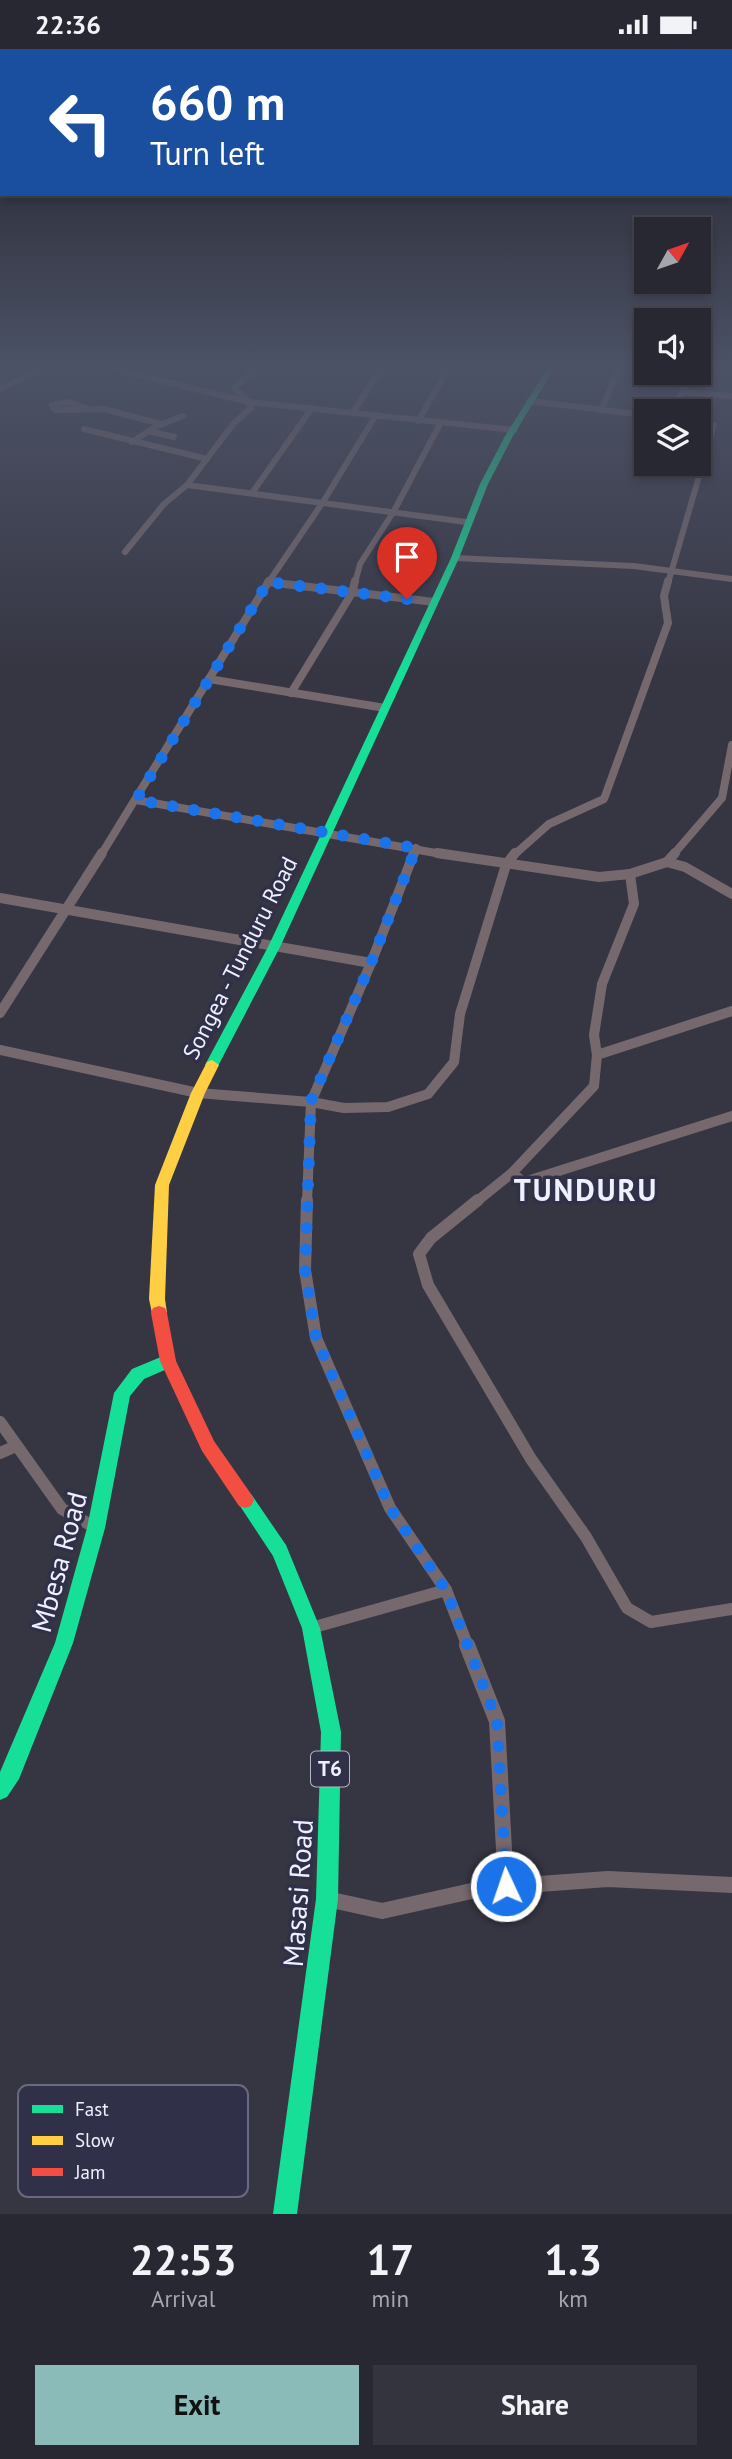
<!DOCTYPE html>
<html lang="en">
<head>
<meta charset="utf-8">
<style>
	:root { --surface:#282832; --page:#34343e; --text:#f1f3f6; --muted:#a5a6ac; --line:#44444d; --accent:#8bbbb9 }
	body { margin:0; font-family:"PT Sans",sans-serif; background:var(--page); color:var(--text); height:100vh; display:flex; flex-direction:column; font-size:26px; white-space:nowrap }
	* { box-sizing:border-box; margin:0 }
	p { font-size:23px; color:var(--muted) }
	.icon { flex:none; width:38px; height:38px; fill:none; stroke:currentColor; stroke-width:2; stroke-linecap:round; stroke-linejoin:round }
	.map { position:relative; height:2165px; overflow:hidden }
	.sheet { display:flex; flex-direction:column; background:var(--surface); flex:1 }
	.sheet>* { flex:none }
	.guide { position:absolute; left:0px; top:0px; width:733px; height:147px; box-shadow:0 4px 10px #0003,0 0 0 2px var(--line); background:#1a4fa0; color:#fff; overflow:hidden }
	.needle { width:46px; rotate:50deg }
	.controls { position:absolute; left:634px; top:168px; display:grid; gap:14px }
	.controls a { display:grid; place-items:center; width:77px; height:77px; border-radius:0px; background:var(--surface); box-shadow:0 4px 10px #0003,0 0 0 2px var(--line); font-size:35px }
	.pin { position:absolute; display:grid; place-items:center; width:60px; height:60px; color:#fff; margin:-72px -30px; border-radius:50% 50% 50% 0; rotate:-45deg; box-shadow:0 0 7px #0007 }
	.pin .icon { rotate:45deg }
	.me { position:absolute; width:77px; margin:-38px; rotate:357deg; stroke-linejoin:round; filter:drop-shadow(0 0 5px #0008) }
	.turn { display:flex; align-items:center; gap:24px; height:147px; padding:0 35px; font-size:32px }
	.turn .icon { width:91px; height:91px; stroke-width:2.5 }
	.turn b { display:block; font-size:49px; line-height:60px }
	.eta { display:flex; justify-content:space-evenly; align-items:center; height:119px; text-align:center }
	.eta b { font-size:42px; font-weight:800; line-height:49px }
	.button { display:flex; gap:14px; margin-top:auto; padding:14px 35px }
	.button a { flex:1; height:80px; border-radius:0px; background:var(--accent); color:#111; font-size:28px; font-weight:800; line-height:80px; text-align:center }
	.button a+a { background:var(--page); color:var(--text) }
	.status { display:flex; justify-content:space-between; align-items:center; height:49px; padding:0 35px; background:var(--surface); direction:ltr }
	.status svg { height:19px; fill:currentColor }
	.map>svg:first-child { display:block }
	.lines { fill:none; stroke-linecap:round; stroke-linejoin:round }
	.street-far4 { stroke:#76696d; stroke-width:6 }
	.street-far3 { stroke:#76696d; stroke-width:8 }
	.street-far2 { stroke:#76696d; stroke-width:10 }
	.street-far1 { stroke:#76696d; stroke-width:12 }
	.street { stroke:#76696d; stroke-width:16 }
	.fast { fill:#16e098; fill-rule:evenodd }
	.slow { fill:#ffcf43; fill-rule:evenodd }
	.jam { fill:#f24e42; fill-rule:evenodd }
	.route { stroke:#1a73e8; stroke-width:12; stroke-dasharray:0 21.6 }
	.labels { text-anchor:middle; stroke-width:7; stroke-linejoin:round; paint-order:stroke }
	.shield { fill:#303049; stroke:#b6b6c7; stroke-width:2 }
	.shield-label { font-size:21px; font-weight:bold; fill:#eff0fd }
	.street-label { font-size:23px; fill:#eff0fd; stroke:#303049 }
	.near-street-label { font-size:28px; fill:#eff0fd; stroke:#303049 }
	.district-label { font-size:30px; font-weight:bold; letter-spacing:2px; fill:#eff0fd; stroke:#303049 }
	.key { fill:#303049; stroke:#696a7f; stroke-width:2 }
	.key-label { font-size:19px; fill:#eff0fd }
</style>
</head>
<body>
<div class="status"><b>22:36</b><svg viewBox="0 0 49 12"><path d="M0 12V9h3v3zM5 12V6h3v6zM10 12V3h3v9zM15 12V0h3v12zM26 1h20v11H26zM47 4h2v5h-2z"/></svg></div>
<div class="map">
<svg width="732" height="2165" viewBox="0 0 732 2165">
	<rect width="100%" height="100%" fill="#363643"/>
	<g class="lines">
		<g class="street-far4">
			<path d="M 114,320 L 249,353 L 515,381"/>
			<path d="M 0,340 L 40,320"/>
			<path d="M 682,343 L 732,347"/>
			<path d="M 529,352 L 646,366"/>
			<path d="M 52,356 L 55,361 L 104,360 L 161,375"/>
			<path d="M 52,356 L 67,353 L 86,359"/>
			<path d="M 601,362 L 618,320"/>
			<path d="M 670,362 L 682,343 L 687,324"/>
			<path d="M 353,363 L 381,320"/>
			<path d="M 418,372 L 448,320"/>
			<path d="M 84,380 L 207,410"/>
			<path d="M 149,382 L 174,388"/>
			<path d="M 132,393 L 155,378 L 183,367"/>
			<path d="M 187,436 L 466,473"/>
			<path d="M 252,444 L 312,359"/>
			<path d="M 125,503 L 164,455 L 187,436 L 234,374 L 251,359 L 249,353 L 234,339 L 255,320"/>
			<path d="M 455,509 L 634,517 L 732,530"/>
			<path d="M 268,533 L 275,534"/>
			<path d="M 268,534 L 323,453 L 376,366"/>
			<path d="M 355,534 L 360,515 L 394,462 L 440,375"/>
			<path d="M 668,534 L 714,376 L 698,372"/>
		</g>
		<g class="street-far3">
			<path d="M 268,533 L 434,553"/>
			<path d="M 209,630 L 385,659"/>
			<path d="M 291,644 L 352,544 L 355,532"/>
			<path d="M 136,751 L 447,806"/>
			<path d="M 101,806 L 269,532"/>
			<path d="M 413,806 L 416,799"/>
			<path d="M 514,806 L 549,775 L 604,750 L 668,574 L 664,547 L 668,532"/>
			<path d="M 673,806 L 722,749 L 732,696"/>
		</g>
		<g class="street-far2">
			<path d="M 437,804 L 599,828 L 630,825 L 667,813 L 685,818 L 732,845"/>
			<path d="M 667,813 L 675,804"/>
			<path d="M 0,849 L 371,914"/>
			<path d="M 0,964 L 102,804"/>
			<path d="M 0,1001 L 198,1044 L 311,1053 L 344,1059 L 388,1058 L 428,1045 L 454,1013 L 460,965 L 506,816 L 515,804"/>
			<path d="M 597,1006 L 732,962"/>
			<path d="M 512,1124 L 524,1133 L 732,1067"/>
			<path d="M 307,1153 L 311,1053 L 371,914 L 414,804"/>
			<path d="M 476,1153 L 512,1124 L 594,1037 L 597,1006 L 594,986 L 602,935 L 634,855 L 630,825"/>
		</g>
		<g class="street-far1">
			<path d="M 307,1151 L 305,1221 L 316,1289 L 390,1459 L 446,1541 L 468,1598"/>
			<path d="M 478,1151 L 431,1189 L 419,1205 L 428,1236 L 531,1410 L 586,1488 L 627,1559 L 651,1573 L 732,1560"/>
			<path d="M 0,1373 L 62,1460 L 96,1479"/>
			<path d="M 0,1404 L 16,1397"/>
			<path d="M 311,1579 L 446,1541"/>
		</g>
		<g class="street">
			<path d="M 467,1596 L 497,1672 L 506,1837"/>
			<path d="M 327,1850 L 382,1862 L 485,1839 L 608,1830 L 732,1836"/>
		</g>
		<g class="fast">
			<path d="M 547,320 L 554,320 L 513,387 L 488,435 L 459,509 L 280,898 L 217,1019 L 207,1019 L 205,1016 L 268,898 L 451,509 L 480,435 L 505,387 Z"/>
			<path d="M 168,1305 L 174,1307 L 176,1312 L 174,1317 L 144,1330 L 130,1347 L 105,1479 L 73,1594 L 19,1730 L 7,1748 L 0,1751 L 0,1723 L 55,1594 L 87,1479 L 114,1344 L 132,1320 Z"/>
			<path d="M 245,1443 L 251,1445 L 286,1496 L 320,1579 L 341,1683 L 338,1850 L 297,2165 L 273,2165 L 316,1850 L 321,1683 L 302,1579 L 273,1507 L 236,1451 L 239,1445 Z"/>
		</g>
		<path class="slow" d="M 212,1011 L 219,1016 L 205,1044 L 169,1136 L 165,1250 L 167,1264 L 165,1269 L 159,1271 L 153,1269 L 149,1250 L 155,1136 L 191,1044 L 207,1013 Z"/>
		<path class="jam" d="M 159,1257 L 165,1259 L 167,1264 L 176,1312 L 214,1392 L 251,1445 L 254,1451 L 251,1457 L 245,1459 L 239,1457 L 202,1402 L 160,1312 L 151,1264 L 153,1259 Z"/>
	</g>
	<linearGradient id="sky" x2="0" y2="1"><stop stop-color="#1e1e25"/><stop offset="0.51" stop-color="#4c5266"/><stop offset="1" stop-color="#4c5266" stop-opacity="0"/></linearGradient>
	<rect width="732" height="624" fill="url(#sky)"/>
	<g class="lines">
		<path class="route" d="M 407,550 L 268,533 L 136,751 L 416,799 L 371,914 L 311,1052 L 305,1221 L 316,1289 L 390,1459 L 446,1541 L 497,1672 L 506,1837"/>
	</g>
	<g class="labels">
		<rect class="shield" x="311" y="1702.5" width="38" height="35" rx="5"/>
		<g class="shield-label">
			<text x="330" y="1727">T6</text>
		</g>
		<g class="street-label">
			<text transform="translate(240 909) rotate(-63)" y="8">Songea - Tunduru Road</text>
		</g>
		<g class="near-street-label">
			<text transform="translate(59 1513) rotate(-75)" y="10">Mbesa Road</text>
			<text transform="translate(298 1844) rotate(-86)" y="10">Masasi Road</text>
		</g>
		<g class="district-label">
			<text x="586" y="1152">TUNDURU</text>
		</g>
	</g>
	<rect x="18" y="2036" width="230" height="112" rx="10" class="key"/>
	<rect x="32" y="2056" width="31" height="8" fill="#16e098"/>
	<rect x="32" y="2087" width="31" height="9" fill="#ffcf43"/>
	<rect x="32" y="2119" width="31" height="8" fill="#f24e42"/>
	<g class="key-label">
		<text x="75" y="2067">Fast</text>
		<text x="75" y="2098">Slow</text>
		<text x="75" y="2130">Jam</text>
	</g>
</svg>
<div class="controls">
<a><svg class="needle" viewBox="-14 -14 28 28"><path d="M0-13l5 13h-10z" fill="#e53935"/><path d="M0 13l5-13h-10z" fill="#a5a6ac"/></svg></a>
<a><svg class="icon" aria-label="sound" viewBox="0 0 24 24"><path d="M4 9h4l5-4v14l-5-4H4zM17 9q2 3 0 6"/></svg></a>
<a><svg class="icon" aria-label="layers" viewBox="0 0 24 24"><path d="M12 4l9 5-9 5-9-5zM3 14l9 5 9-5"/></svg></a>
</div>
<div class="pin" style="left:407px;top:550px;background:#d93025"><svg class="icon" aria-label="arrive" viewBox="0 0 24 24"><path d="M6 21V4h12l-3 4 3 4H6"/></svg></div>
<svg class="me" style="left:506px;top:1837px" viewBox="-20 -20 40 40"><circle r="17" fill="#1a73e8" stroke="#fff" stroke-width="3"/><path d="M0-11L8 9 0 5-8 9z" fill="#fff"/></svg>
<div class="guide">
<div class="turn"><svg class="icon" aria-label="left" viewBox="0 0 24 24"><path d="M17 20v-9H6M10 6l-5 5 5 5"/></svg><div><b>660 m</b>Turn left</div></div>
</div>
</div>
<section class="sheet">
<div class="eta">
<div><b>22:53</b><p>Arrival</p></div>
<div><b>17</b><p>min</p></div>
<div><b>1.3</b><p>km</p></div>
</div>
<div class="button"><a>Exit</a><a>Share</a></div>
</section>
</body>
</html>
